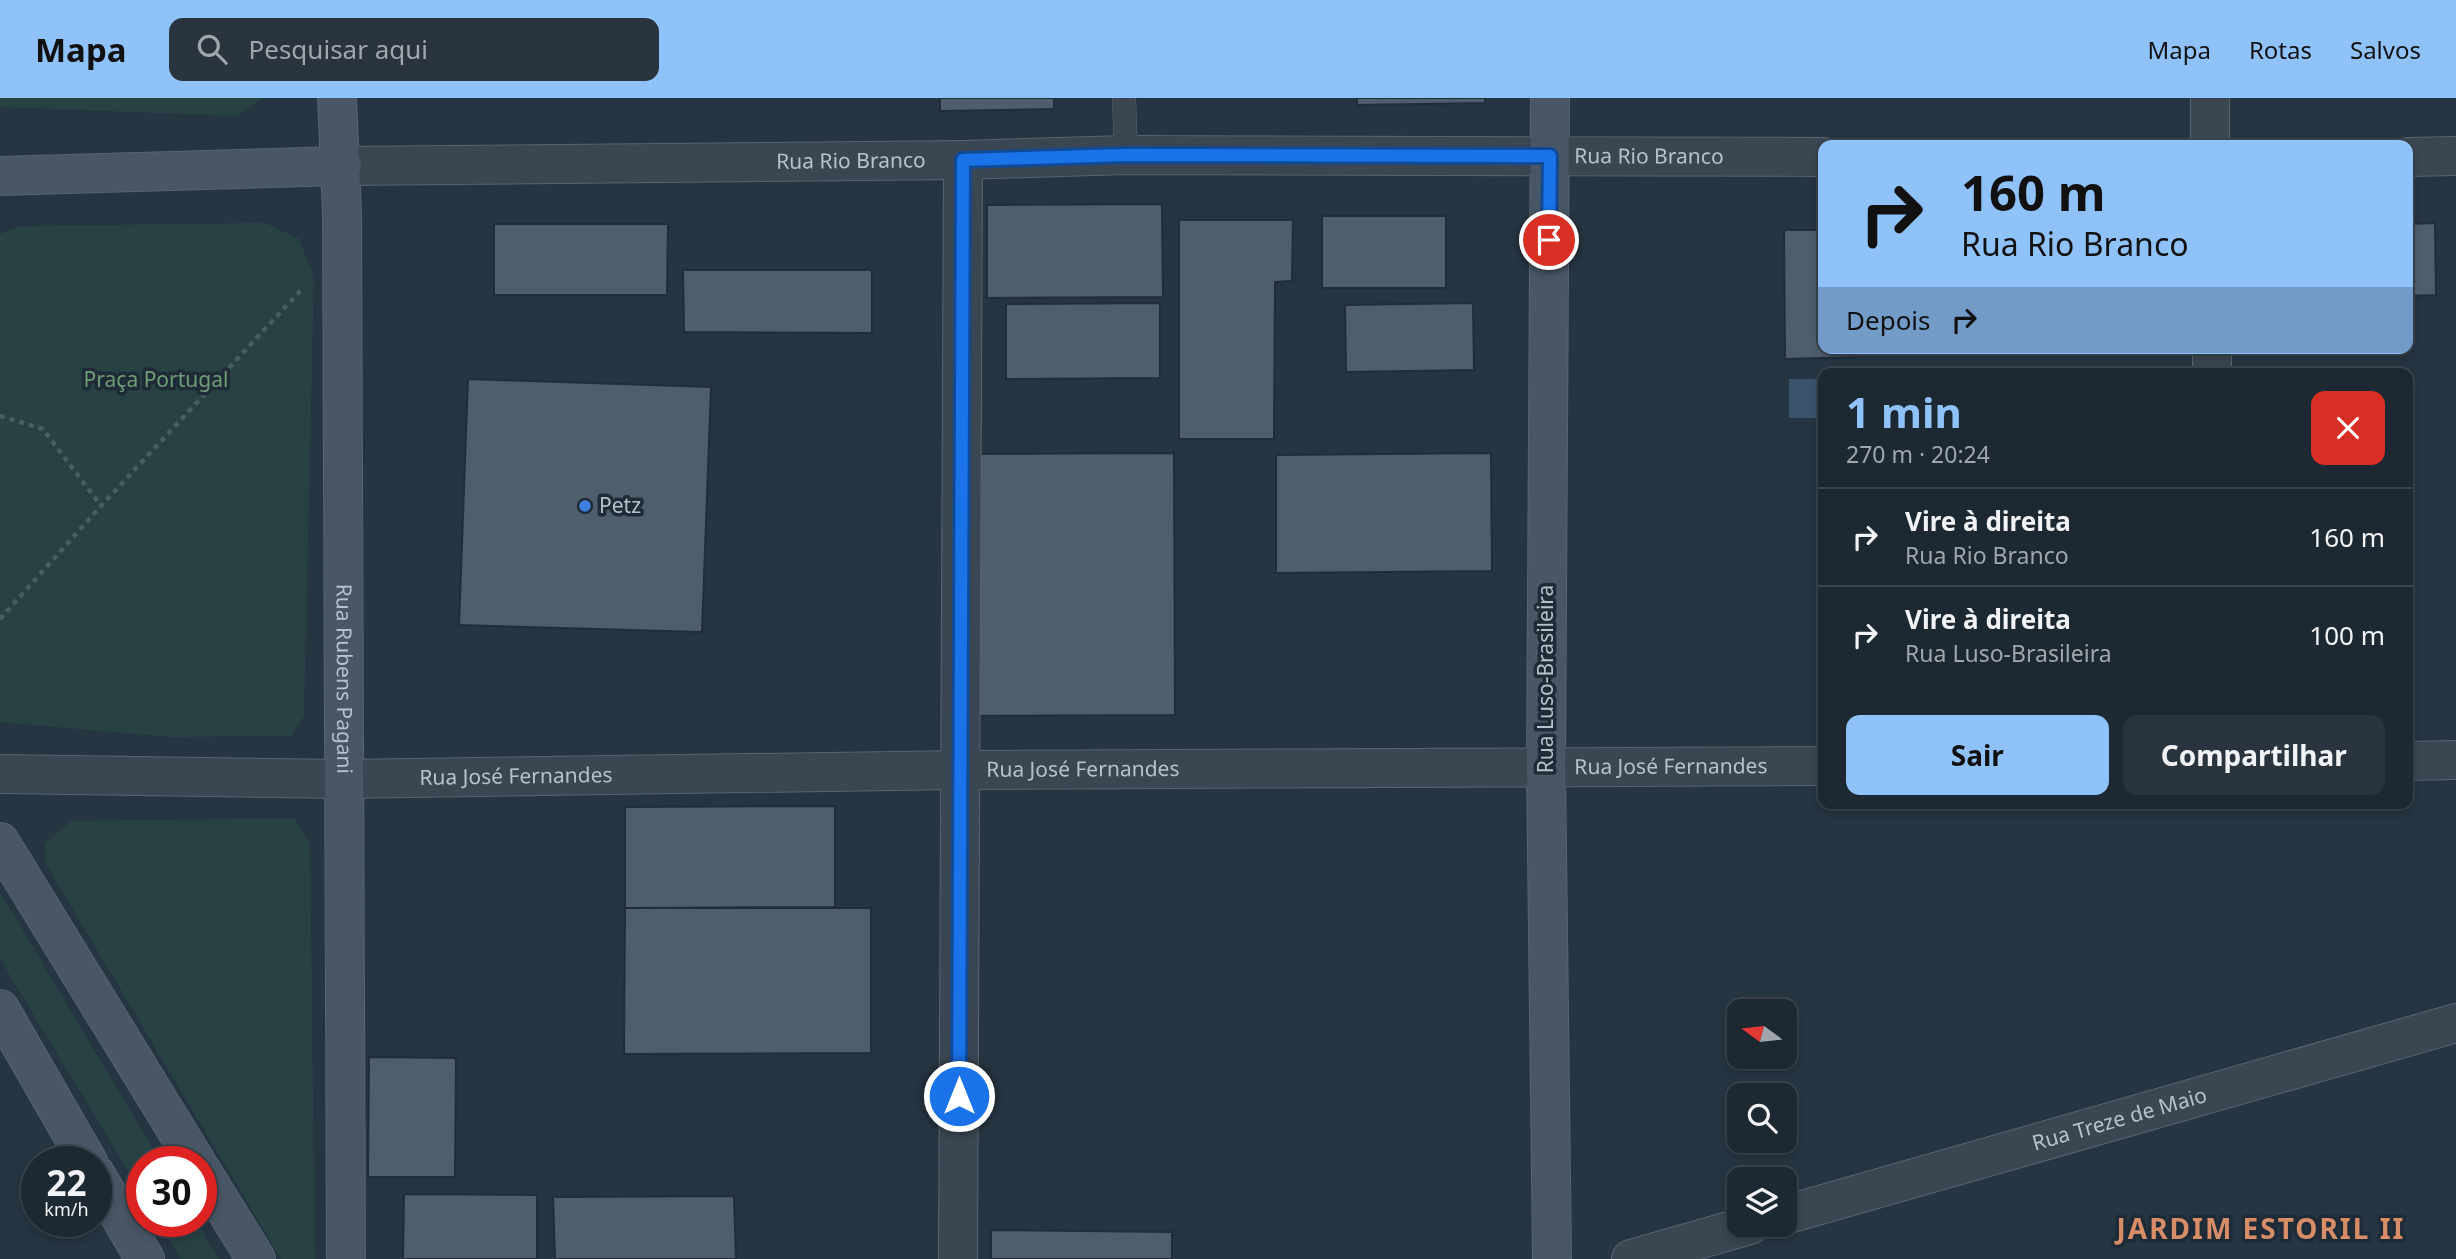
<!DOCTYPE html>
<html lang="pt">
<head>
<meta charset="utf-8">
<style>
	:root { --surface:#1c2832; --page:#29343e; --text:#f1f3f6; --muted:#a0a6ac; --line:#3a444d; --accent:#8fc2f9 }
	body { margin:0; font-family:"Noto Sans",sans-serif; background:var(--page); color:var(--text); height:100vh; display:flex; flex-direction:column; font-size:26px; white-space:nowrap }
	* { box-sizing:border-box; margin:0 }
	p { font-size:23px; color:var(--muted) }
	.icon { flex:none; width:38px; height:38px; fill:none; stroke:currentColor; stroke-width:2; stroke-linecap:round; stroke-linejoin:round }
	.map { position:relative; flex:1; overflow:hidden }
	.drawer { position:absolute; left:1818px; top:270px; width:595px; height:441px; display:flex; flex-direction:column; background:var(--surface); border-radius:14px; box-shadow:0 4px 10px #0003,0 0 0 2px var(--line) }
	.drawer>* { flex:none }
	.banner { position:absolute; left:1818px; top:42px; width:595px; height:214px; border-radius:14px; box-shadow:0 4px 10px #0003,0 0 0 2px var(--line); background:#8fc2f9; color:#111; overflow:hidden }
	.needle { width:46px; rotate:285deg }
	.fabs { position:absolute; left:1727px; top:901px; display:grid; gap:14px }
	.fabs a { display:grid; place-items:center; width:70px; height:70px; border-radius:14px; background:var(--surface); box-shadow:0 4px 10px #0003,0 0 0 2px var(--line); font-size:35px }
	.speed { position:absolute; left:21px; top:1048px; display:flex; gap:14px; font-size:35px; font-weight:700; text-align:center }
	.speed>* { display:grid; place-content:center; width:91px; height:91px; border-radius:50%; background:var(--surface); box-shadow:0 4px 10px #0003,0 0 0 2px var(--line); line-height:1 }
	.speed small { font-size:18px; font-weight:400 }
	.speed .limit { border:10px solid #d22; background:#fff; color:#111 }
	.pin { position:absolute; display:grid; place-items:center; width:60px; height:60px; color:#fff; margin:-30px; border:4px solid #fff; border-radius:50%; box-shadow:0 2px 7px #0007 }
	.me { position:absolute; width:77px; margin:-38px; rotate:0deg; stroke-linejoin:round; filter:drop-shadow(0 0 5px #0008) }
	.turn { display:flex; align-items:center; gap:24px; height:147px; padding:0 28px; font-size:32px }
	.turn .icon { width:91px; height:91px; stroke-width:2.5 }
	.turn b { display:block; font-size:49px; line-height:60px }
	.then { display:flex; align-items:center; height:66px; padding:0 28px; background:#0003; gap:14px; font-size:26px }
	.round { display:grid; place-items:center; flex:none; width:74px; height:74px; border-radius:14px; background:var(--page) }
	.overview { display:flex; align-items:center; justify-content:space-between; height:119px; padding:0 28px }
	h1 { font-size:42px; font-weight:700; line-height:52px; color:var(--accent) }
	.action { display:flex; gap:14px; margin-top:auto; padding:14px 28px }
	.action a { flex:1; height:80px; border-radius:14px; background:var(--accent); color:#111; font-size:28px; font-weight:700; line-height:80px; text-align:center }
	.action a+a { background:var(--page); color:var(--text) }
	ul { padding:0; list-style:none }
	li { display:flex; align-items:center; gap:21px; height:98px; padding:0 28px; border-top:2px solid var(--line) }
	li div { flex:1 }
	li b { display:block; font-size:26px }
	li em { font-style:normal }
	header { display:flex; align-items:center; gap:42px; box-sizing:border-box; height:98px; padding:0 35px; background:var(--accent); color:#111 }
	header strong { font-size:33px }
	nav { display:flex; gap:38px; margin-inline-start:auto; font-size:24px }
	.search { width:490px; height:63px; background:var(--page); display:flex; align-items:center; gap:18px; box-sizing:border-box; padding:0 24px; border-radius:14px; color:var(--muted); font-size:26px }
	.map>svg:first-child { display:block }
	.green { fill:#284243 }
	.water { fill:#3b546b }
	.building { fill:#4f5e6d; stroke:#212d39; stroke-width:2 }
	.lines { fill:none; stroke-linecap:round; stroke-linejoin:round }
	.lane-casing { stroke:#58646f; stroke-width:24 }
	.street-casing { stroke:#58646f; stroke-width:40 }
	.secondary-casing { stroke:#58646f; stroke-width:40 }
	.path { stroke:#465f5f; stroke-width:4.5; stroke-dasharray:5 5; stroke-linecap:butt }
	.lane { stroke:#3a4652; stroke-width:23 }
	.street { stroke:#3a4652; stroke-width:38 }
	.secondary { stroke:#485665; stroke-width:38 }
	.route-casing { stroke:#114b97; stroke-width:18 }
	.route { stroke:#1a73e8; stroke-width:12 }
	.shop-dot { fill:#3f7fe0; stroke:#1f2b37; stroke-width:2.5 }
	.labels { text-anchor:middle; stroke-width:7; stroke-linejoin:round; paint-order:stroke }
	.street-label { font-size:21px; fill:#b7c1cc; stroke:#1f2b37 }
	.park-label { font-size:21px; fill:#6e9d75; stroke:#1f2b37 }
	.poi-label { font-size:21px; fill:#b7c1cc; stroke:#1f2b37; text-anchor:start }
	.district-label { font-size:28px; font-weight:bold; letter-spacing:2px; fill:#d78d67; stroke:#1f2b37 }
</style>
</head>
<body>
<header>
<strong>Mapa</strong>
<div class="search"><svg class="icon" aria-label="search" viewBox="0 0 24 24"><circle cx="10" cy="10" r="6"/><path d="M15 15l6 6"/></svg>Pesquisar aqui</div>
<nav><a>Mapa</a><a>Rotas</a><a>Salvos</a></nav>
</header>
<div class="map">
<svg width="2456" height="1161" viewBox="0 0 2456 1161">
	<rect width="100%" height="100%" fill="#263542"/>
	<g class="green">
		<path d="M 0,0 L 264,0 L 237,18 L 0,9 Z"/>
		<path d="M 265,125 L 299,141 L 314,179 L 304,618 L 291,638 L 169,639 L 0,624 L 0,136 L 20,128 Z"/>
		<path d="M 294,720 L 310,744 L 315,1161 L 281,1161 L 46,766 L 45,745 L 71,723 Z"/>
		<path d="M 0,794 L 161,1064 L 142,1064 L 142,1096 L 0,861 Z"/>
		<path d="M 158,1124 L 197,1124 L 219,1161 L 181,1161 Z"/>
	</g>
	<rect class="water" x="1789" y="281" width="34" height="39"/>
	<g class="building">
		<path d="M 940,0 L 1054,0 L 1054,11 L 940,13 Z"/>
		<path d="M 1357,0 L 1485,0 L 1485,5 L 1357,7 Z"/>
		<path d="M 1162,106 L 1163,199 L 987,200 L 987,107 Z"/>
		<rect x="1322" y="118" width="124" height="72"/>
		<path d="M 1179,122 L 1293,122 L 1292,183 L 1275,184 L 1274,341 L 1179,341 Z"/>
		<path d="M 2435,125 L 2436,197 L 2408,198 L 2408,126 Z"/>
		<path d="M 494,126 L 668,126 L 667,197 L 494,197 Z"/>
		<path d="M 1784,132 L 1824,132 L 1824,250 L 1859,250 L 1859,259 L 1785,261 Z"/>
		<path d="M 683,172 L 872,172 L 872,235 L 684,234 Z"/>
		<path d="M 1160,205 L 1160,280 L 1006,281 L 1006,206 Z"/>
		<path d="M 1473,205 L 1474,272 L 1346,274 L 1345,207 Z"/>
		<path d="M 468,281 L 711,289 L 702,534 L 459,527 Z"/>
		<path d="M 1174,355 L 1175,617 L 969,618 L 969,356 Z"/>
		<path d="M 1491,355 L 1492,473 L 1276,475 L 1276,357 Z"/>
		<path d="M 835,708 L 835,809 L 625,810 L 625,709 Z"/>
		<path d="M 625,810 L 871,810 L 871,955 L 624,956 Z"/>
		<path d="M 369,959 L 456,960 L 455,1079 L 368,1079 Z"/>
		<path d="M 404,1096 L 537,1097 L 537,1161 L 403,1161 Z"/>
		<path d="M 734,1098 L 736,1161 L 555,1161 L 553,1099 Z"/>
		<path d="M 991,1132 L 1172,1134 L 1172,1161 L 991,1161 Z"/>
	</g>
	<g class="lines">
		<defs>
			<path id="lane" d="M 1124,0 L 1126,57"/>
			<g id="street">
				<path d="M 2210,0 L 2210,47"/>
				<path d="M 2408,59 L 2456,58"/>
				<path id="s1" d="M 342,68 L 963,62 L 1126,57 L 1824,59"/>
				<path d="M 2212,250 L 2212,275"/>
				<path d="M 2408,663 L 2456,662"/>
				<path id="s2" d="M 0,676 L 343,681 L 960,672 L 1824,668"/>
				<path id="s3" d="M 1785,1117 L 2456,925"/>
				<path d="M 958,1161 L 963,62"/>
				<path d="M 1631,1161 L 1750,1127"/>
			</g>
			<g id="secondary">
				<path id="s4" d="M 337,0 L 342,114 L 346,1161"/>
				<path d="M 1550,0 L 1546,669 L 1552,1161"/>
				<path d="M 0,78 L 342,68"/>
				<path d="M 0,744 L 196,1064"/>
				<path d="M 0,911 L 88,1064"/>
				<path d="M 201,1072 L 256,1161"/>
				<path d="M 96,1077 L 145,1161"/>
			</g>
		</defs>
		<use href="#lane" class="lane-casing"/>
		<use href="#street" class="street-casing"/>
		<use href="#secondary" class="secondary-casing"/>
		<g class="path">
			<path d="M 0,318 L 43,331 L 101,408"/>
			<path d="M 0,521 L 101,408 L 302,191"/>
		</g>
		<use href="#lane" class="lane"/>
		<use href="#street" class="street"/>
		<use href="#secondary" class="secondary"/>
	</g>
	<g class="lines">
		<defs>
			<path id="route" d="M 959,998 L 963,62 L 1126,57 L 1550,58 L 1549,142"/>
		</defs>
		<use href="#route" class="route-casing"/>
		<use href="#route" class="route"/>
	</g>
	<circle class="shop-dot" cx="585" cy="408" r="7"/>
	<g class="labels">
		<g class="street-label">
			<text dy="7" stroke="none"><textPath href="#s1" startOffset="1307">Rua Rio Branco</textPath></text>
			<text dy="7" stroke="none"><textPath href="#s1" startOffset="509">Rua Rio Branco</textPath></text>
			<text dy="7" stroke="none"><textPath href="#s4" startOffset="581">Rua Rubens Pagani</textPath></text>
			<text transform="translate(1546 581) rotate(-90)" y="7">Rua Luso-Brasileira</text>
			<text dy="7" stroke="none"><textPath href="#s2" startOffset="1671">Rua José Fernandes</textPath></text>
			<text dy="7" stroke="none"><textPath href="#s2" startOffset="1083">Rua José Fernandes</textPath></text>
			<text dy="7" stroke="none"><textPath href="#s2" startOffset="516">Rua José Fernandes</textPath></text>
			<text dy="7" stroke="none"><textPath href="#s3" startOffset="348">Rua Treze de Maio</textPath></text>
		</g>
		<g class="park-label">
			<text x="156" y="289">Praça Portugal</text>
		</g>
		<g class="poi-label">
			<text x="599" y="415">Petz</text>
		</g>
		<g class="district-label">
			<text x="2261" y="1141">JARDIM ESTORIL II</text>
		</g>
	</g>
</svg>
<div class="fabs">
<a><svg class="needle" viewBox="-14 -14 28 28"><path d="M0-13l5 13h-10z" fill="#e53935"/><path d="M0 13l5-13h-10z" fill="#a0a6ac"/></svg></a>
<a><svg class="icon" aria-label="search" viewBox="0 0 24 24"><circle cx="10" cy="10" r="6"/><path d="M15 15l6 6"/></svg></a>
<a><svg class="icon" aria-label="layers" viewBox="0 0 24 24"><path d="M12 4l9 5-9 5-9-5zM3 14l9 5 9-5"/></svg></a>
</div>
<div class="speed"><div>22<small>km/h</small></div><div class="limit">30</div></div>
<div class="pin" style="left:1549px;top:142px;background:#d93025"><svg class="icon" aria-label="arrive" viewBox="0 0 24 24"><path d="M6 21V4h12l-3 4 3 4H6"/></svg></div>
<svg class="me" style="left:959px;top:998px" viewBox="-20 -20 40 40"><circle r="17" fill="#1a73e8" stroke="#fff" stroke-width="3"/><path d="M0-11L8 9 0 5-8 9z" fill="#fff"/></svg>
<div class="banner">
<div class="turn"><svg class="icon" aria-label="right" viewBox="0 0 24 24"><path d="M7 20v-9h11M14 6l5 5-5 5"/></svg><div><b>160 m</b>Rua Rio Branco</div></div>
<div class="then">Depois<svg class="icon" aria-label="right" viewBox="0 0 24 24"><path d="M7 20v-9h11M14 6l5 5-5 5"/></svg></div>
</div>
<section class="drawer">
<div class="overview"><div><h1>1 min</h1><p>270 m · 20:24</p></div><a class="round" style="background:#d93025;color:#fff"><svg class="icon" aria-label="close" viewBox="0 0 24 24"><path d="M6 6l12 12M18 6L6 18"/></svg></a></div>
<ul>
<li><svg class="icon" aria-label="right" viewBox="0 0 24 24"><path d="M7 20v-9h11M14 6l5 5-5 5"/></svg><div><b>Vire à direita</b><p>Rua Rio Branco</p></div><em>160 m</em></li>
<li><svg class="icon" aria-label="right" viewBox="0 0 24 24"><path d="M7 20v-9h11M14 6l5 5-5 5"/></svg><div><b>Vire à direita</b><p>Rua Luso-Brasileira</p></div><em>100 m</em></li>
</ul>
<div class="action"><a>Sair</a><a>Compartilhar</a></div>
</section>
</div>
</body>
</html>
